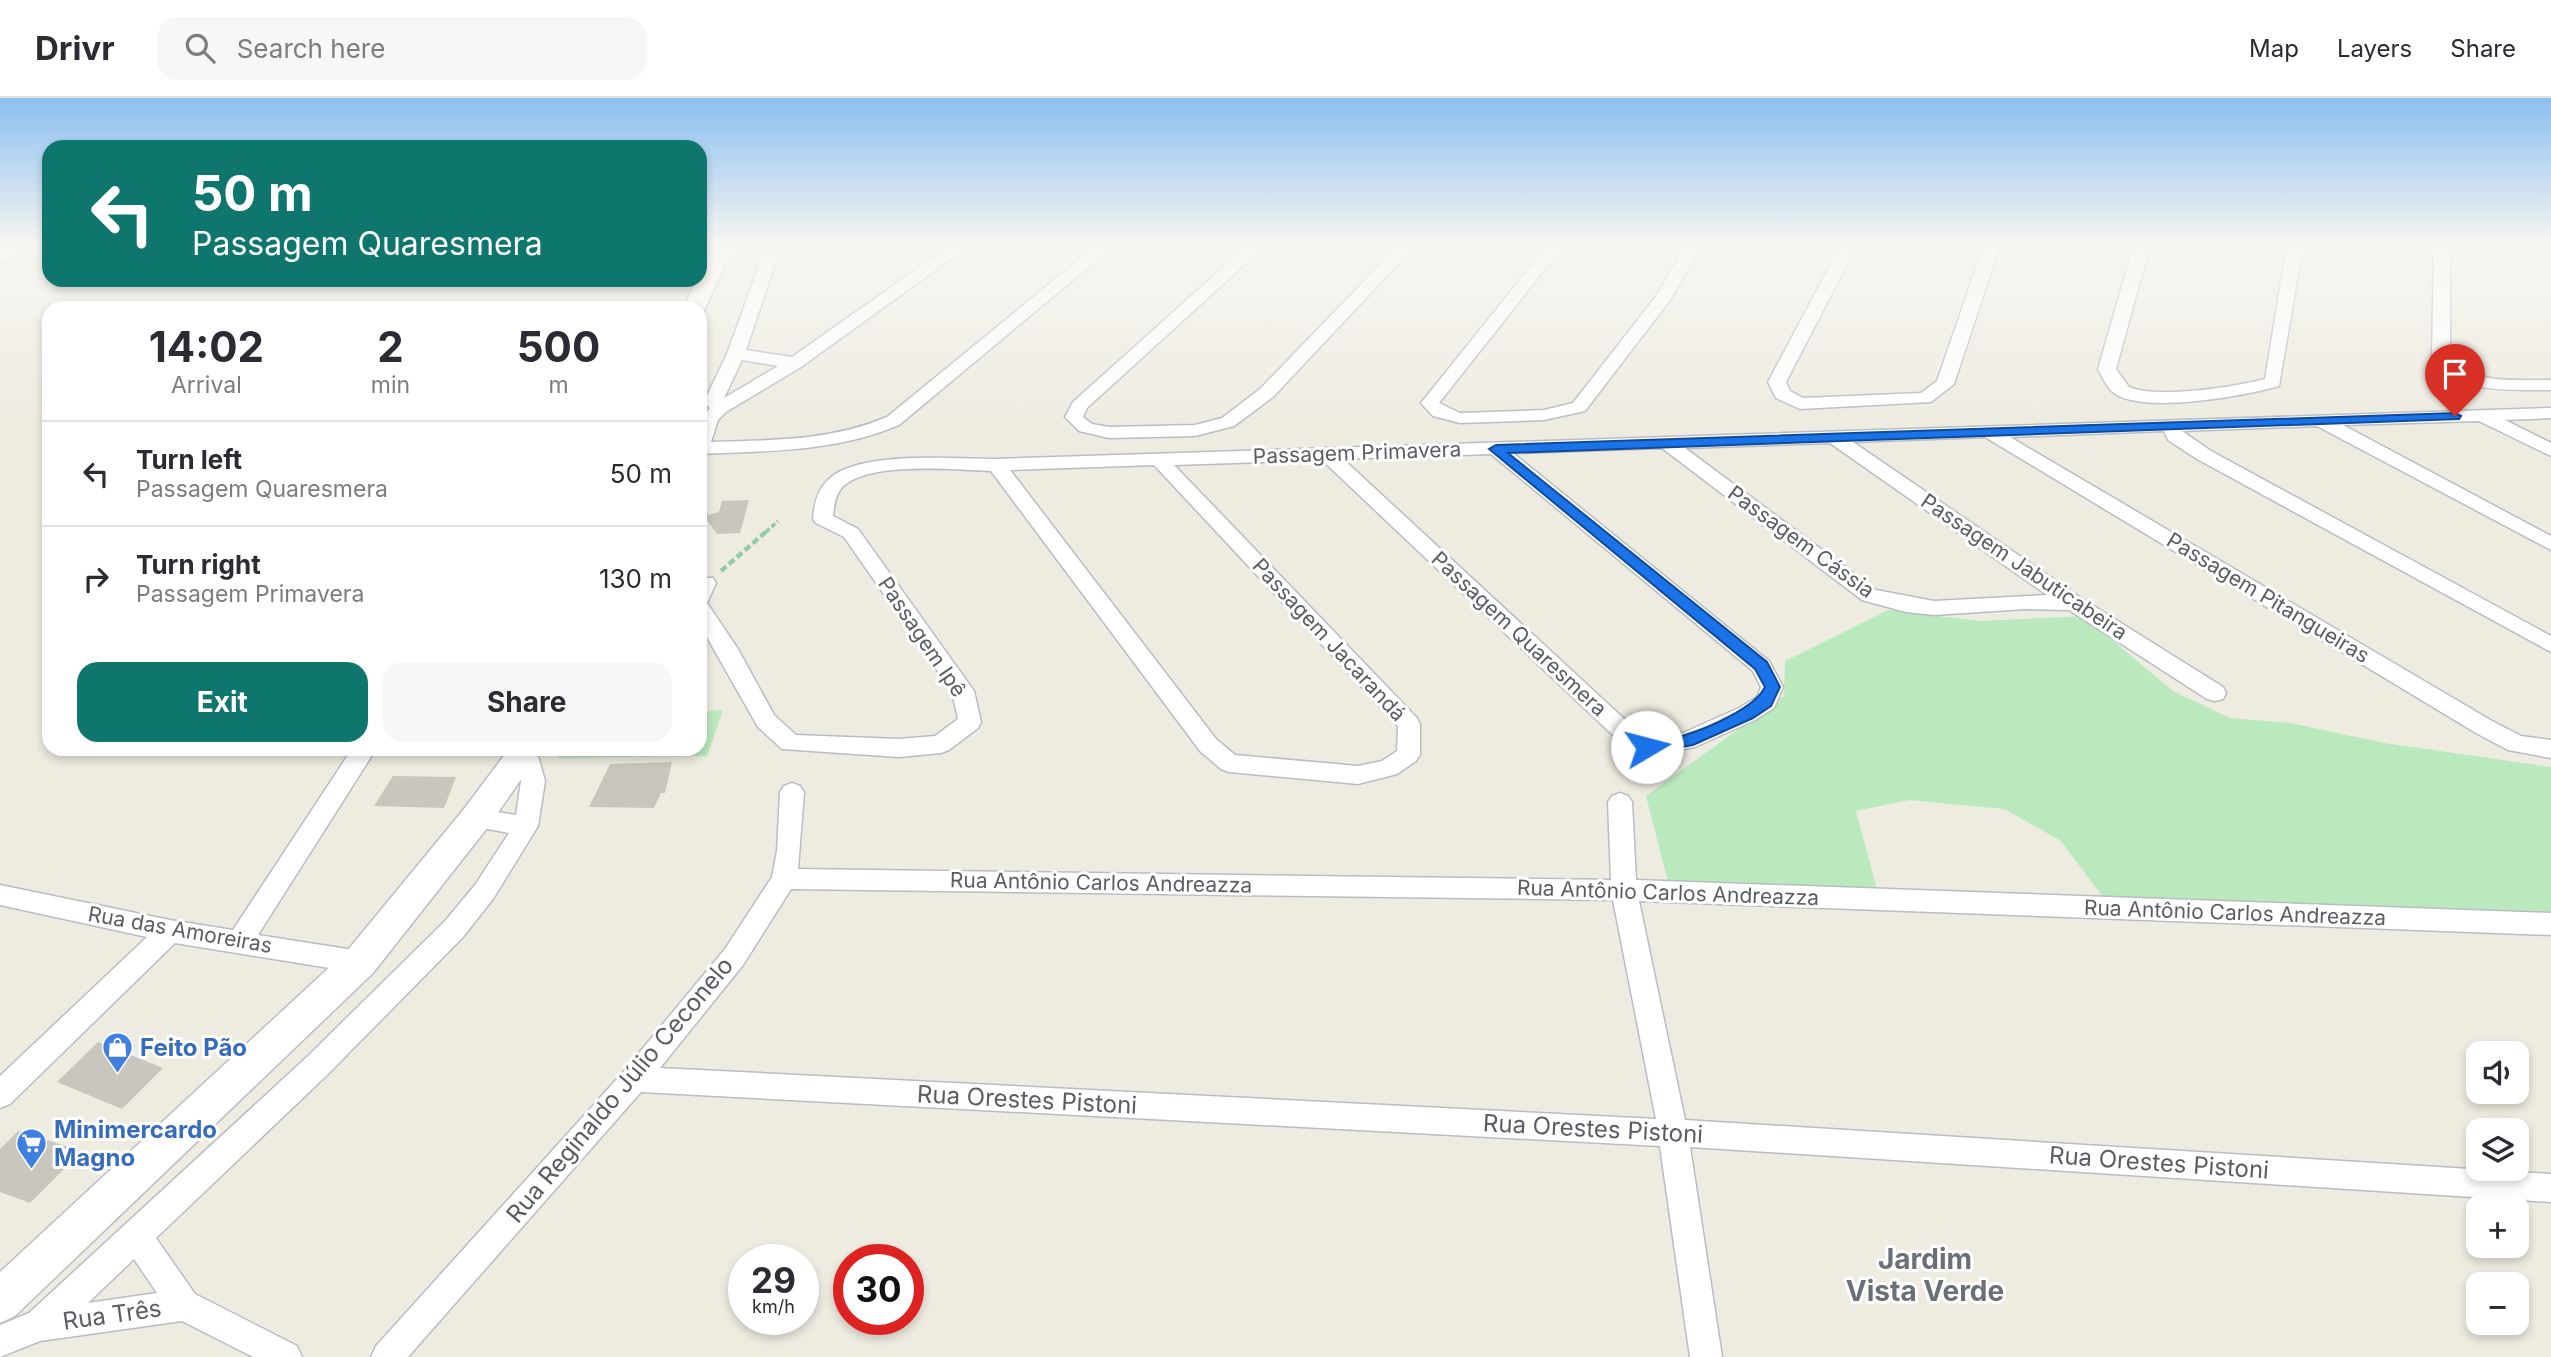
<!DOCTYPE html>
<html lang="en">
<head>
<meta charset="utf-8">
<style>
	:root { --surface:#fff; --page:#f7f7f7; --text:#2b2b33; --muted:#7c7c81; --line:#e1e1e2; --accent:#0f766e }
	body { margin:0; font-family:Inter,sans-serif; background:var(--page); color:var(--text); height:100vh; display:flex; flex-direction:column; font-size:26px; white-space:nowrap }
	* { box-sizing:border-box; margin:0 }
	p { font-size:23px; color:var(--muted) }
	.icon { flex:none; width:38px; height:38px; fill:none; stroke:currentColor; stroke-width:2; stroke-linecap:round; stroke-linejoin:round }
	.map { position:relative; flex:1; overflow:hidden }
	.side { position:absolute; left:42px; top:203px; width:665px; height:455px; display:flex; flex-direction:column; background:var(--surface); border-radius:21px; box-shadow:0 4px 10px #0003 }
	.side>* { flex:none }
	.guide { position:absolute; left:42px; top:42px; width:665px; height:147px; border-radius:21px; box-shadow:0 4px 10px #0003; background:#0f766e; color:#fff; overflow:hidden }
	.buttons { position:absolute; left:2466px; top:943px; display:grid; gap:14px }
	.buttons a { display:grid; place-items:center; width:63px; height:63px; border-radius:14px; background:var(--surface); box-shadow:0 4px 10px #0003; font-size:35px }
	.speed { position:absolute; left:728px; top:1146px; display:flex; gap:14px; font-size:35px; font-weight:700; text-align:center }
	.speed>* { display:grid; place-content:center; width:91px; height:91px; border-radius:50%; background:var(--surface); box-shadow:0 4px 10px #0003; line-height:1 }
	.speed small { font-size:18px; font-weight:400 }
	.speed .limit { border:10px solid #d22; background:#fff; color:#111 }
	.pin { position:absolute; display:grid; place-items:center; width:60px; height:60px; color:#fff; margin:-72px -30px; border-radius:50% 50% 50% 0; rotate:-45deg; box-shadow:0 0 7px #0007 }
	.pin .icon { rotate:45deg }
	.me { position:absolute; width:77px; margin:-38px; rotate:82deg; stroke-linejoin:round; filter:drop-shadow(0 0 5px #0008) }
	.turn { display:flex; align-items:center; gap:24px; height:147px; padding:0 35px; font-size:32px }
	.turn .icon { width:91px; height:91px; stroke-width:2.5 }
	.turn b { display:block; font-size:49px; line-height:60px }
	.eta { display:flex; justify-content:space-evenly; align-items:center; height:119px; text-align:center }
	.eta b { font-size:42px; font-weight:700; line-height:49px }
	.button { display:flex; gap:14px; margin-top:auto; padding:14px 35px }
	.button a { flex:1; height:80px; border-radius:21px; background:var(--accent); color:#fff; font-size:28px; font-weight:700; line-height:80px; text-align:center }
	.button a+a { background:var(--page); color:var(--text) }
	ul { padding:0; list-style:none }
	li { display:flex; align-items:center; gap:21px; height:105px; padding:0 35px; border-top:2px solid var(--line) }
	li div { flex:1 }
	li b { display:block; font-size:26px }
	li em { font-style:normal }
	header { display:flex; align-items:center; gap:42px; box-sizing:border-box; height:98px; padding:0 35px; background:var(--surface); border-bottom:2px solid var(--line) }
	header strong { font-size:33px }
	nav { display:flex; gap:38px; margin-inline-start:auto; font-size:24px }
	.search { width:490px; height:63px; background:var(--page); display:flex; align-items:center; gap:18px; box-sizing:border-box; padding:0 24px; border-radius:21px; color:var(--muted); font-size:26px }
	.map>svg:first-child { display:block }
	.green { fill:#bbe9be }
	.building { fill:#c9c6be }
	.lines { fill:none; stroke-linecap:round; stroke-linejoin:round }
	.street-casing { stroke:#b9bcc2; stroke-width:3 }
	.secondary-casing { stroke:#babdc5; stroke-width:3 }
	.path-far1 { stroke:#94caa6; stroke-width:3.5; stroke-dasharray:5 2.5; stroke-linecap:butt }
	.path { stroke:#94caa6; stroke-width:4.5; stroke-dasharray:7 3.5; stroke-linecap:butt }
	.street { fill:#fff; fill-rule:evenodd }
	.secondary { fill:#fff; fill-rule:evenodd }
	.route { fill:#1a73e8; stroke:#114b97; stroke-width:2 }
	.labels { text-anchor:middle; stroke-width:6; stroke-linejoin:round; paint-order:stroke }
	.street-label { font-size:21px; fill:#5a5e64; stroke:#fff }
	.near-shop-label { font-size:24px; font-weight:bold; fill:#366cbe; stroke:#fff; text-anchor:start }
	.near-street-label { font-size:24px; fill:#5a5e64; stroke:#fff }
	.near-quarter-label { font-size:28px; font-weight:bold; fill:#6b7076; stroke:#fff }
</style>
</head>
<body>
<header>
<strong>Drivr</strong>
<div class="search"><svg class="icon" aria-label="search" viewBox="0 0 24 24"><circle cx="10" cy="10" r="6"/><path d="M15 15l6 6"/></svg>Search here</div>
<nav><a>Map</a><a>Layers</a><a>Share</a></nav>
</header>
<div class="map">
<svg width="2551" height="1259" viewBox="0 0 2551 1259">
	<rect width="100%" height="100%" fill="#eeece1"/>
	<g class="green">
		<path d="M 1888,512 L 1981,523 L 2084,518 L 2173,593 L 2230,620 L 2290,625 L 2385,645 L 2551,669 L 2551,817 L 2105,802 L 2061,743 L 2004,711 L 1909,702 L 1856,713 L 1878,795 L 1668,784 L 1646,698 L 1784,598 L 1785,563 Z"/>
		<path d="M 723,612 L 707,658 L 558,660 L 562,651 L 700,651 L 700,613 Z"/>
	</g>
	<g class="building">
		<path d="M 749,402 L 740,435 L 717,436 L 704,418 L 719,414 L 722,403 Z"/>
		<path d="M 672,664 L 665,695 L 661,695 L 654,710 L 589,709 L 610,666 Z"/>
		<path d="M 393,678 L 456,679 L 444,710 L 374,708 Z"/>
		<path d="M 98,944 L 163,970 L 122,1011 L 57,984 Z"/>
		<path d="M 18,1033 L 82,1053 L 30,1105 L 0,1094 L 0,1051 Z"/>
	</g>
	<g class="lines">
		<defs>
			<g id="street">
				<path d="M 11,147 L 31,147 L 0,164 L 0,153 Z"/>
				<path d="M 951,147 L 970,147 L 801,269 L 726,314 L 718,322 L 711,344 C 772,342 830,343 887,319 L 1097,147 L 1115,147 L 899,327 C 835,354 769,353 700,356 L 700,323 L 710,310 L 704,304 L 727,256 L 764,154 L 776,154 L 778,157 L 746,252 L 792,259 ZM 742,262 L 778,268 L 724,300 Z"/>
				<path d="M 1248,147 L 1266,147 L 1087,310 L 1083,319 L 1092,326 L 1109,329 L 1195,327 L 1222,320 L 1260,291 L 1399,147 L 1416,147 L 1273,299 L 1234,328 L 1195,338 L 1109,340 L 1079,333 L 1065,319 L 1073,304 Z"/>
				<path d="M 1548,147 L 1564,147 L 1439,305 L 1460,315 L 1544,312 L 1573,305 L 1657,197 L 1686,147 L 1702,147 L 1670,202 L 1585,313 L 1544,322 L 1460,325 L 1433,318 L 1421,305 Z"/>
				<path d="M 1841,147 L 1857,147 L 1786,284 L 1790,293 L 1803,300 L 1921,295 L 1937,283 L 1984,147 L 2000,147 L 1954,286 L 1931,304 L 1800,311 L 1776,300 L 1768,284 Z"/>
				<path d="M 2134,147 L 2150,147 L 2116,271 L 2129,289 C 2157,301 2235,289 2265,281 L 2287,147 L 2303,147 L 2279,288 C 2244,298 2149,315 2117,297 C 2108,292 2103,281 2098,271 Z"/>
				<path d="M 2434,147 L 2450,147 L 2450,259 C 2474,288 2517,281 2551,282 L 2551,292 C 2510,291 2459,298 2432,260 Z"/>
				<path d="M 2551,310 L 2551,320 L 2505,322 L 2551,345 L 2551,358 L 2479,323 L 2343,327 L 2551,438 L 2551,452 L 2317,328 L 2182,333 L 2211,353 L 2551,538 L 2551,554 L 2197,361 L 2168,342 L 2164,333 L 2010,339 L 2492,623 L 2521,638 L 2551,642 L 2551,660 L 2508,652 L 2476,635 L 1985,339 L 1853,344 L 2081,500 L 2223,589 L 2226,595 L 2223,601 L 2215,603 L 2207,601 L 2069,512 L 2025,511 L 1934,517 L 1906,514 L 1862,502 L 1662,350 L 1513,355 L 1769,563 L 1783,589 L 1774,610 L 1755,622 L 1695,649 L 1647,658 L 1618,642 L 1322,362 L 1174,367 L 1417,620 L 1420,626 L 1420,657 L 1416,663 L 1397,676 L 1358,686 L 1229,674 L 1221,671 L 1200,653 L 991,373 C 957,372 862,362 840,392 C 835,399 834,409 833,418 L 858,431 L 974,593 L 981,624 L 978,630 L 949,652 L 941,655 L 899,659 L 782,651 L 758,629 L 700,527 L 700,480 L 713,480 L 716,485 L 707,505 L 738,551 L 774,617 L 796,637 L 899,641 L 935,638 L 958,621 L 952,594 L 844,439 L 816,425 L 813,421 C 814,407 817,392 828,382 C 857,352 956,361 996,361 ZM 1830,345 L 2047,497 L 1934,503 L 1876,492 L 1685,350 ZM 1491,356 L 1753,573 L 1761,589 L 1757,599 L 1739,610 L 1683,635 L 1650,640 L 1634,630 L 1343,361 ZM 1154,367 L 1398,628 L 1397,653 L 1382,663 L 1358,668 L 1235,657 L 1216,641 L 1010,372 Z"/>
				<path d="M 352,651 L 376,651 L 258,837 L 360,853 L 369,856 L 373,864 L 369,872 L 360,875 L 175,845 L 10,1006 L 0,1010 L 0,978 L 147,839 L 0,807 L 0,787 L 170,822 L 233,832 Z"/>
				<path d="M 536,651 L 545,683 L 538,728 L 493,801 L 463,839 L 328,976 L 156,1140 L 195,1196 L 297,1248 L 302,1259 L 253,1259 L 182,1223 L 40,1243 L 0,1259 L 0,1227 L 29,1215 L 308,958 L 445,823 L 475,787 L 509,735 L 467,727 L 464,720 L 467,713 L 476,711 L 516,717 L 521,683 L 513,652 ZM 134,1161 L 157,1195 L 88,1205 Z"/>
				<path d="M 792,685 L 800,688 L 804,694 L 798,771 L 1611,782 L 1608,704 L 1612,698 L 1620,695 L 1628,698 L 1632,704 L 1636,782 L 2551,815 L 2551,837 L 1639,803 L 1685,1022 L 2551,1076 L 2551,1104 L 1690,1049 L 1722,1259 L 1690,1259 L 1660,1048 L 641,994 L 408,1259 L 371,1259 L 376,1248 L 625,972 L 725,851 L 772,779 L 777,753 L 780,694 L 784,688 ZM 791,791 L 1613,802 L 1656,1021 L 660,970 L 743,867 Z"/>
			</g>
			<g id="secondary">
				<path d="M 716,147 L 738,147 L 724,169 L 703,215 L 700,216 L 700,210 L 684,210 L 696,182 L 700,182 L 702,169 Z"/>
				<path d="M 509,651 L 542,651 L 488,729 L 373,875 L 15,1218 L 0,1225 L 0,1174 L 347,853 L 464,711 Z"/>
			</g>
		</defs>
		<use href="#street" class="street-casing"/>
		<use href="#secondary" class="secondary-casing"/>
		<path class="path-far1" d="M 766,434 L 778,423"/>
		<path class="path" d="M 721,473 L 768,432"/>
		<use href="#street" class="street"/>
		<use href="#secondary" class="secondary"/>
	</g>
	<linearGradient id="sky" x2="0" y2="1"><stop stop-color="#8bbff1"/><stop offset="0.45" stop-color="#f7f6f2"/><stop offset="1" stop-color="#f7f6f2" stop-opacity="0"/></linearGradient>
	<rect width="2551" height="324" fill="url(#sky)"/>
	<path class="route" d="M 2455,315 L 2461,318 L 2459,321 L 1508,355 L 1767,564 L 1780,589 L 1771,608 L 1753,620 L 1693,647 L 1647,655 L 1641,653 L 1639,649 L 1641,645 C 1655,640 1671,642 1685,637 C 1708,630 1755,610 1765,589 L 1755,571 L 1489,351 L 1496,347 Z"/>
	<defs>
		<symbol id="shop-pin" viewBox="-11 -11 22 30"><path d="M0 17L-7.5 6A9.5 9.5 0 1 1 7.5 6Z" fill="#3f7fe0" stroke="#fff"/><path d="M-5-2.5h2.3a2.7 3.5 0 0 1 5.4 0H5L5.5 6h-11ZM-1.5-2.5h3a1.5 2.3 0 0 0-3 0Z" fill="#fff"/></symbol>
		<symbol id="supermarket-pin" viewBox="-11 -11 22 30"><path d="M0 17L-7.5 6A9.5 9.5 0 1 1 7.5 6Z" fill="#3f7fe0" stroke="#fff"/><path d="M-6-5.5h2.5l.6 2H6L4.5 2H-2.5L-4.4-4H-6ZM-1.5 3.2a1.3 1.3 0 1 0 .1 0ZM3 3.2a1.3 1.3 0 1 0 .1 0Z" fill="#fff"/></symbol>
	</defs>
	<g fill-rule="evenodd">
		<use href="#shop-pin" x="100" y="932" width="35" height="47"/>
		<use href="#supermarket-pin" x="14" y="1028" width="35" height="47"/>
	</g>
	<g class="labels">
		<g class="street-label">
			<text transform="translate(1357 355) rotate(-2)" y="7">Passagem Primavera</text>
			<text transform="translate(1801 444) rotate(36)" y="7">Passagem Cássia</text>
			<text transform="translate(2024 469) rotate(34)" y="7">Passagem Jabuticabeira</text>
			<text transform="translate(2268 500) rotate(31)" y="7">Passagem Pitangueiras</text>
			<text transform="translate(1519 536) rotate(43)" y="7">Passagem Quaresmera</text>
			<text transform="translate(922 539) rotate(56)" y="7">Passagem Ipê</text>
			<text transform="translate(1329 542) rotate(47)" y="7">Passagem Jacarandá</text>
			<text transform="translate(1101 785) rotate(1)" y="7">Rua Antônio Carlos Andreazza</text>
			<text transform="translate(1668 795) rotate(2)" y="7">Rua Antônio Carlos Andreazza</text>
			<text transform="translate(2235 815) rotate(2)" y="7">Rua Antônio Carlos Andreazza</text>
			<text transform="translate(180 832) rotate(10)" y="7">Rua das Amoreiras</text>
		</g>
		<g class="near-shop-label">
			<text x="140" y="958">Feito Pão</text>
			<text x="54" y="1040">Minimercardo<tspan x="54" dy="28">Magno</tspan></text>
		</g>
		<g class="near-street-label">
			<text transform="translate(620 992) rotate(-50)" y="8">Rua Reginaldo Júlio Ceconelo</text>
			<text transform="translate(1027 1002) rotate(3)" y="8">Rua Orestes Pistoni</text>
			<text transform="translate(1593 1031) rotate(3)" y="8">Rua Orestes Pistoni</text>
			<text transform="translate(2159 1065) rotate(4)" y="8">Rua Orestes Pistoni</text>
			<text transform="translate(112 1217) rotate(-8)" y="8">Rua Três</text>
		</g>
		<g class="near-quarter-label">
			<text x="1925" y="1171">Jardim<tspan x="1925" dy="32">Vista Verde</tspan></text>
		</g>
	</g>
</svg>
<div class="buttons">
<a><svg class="icon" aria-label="sound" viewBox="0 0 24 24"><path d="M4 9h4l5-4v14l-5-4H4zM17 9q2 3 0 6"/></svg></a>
<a><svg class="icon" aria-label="layers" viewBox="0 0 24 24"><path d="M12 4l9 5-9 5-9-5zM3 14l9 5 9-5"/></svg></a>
<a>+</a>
<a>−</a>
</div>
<div class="speed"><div>29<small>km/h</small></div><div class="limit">30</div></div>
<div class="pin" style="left:2455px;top:318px;background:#d93025"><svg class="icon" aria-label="arrive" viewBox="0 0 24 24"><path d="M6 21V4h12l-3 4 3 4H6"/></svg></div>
<svg class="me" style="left:1647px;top:649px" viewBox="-20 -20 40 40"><circle r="19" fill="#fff"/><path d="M0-13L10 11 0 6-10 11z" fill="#1a73e8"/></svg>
<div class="guide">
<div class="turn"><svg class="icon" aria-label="left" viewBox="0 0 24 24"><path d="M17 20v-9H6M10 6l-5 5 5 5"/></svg><div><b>50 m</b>Passagem Quaresmera</div></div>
</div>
<section class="side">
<div class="eta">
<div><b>14:02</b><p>Arrival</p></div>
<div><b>2</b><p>min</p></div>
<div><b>500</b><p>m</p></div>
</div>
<ul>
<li><svg class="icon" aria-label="left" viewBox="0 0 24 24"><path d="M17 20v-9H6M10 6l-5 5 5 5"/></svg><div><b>Turn left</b><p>Passagem Quaresmera</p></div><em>50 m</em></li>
<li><svg class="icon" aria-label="right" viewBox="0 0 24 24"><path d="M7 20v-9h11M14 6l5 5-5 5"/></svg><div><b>Turn right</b><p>Passagem Primavera</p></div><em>130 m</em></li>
</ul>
<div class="button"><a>Exit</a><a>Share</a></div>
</section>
</div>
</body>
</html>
